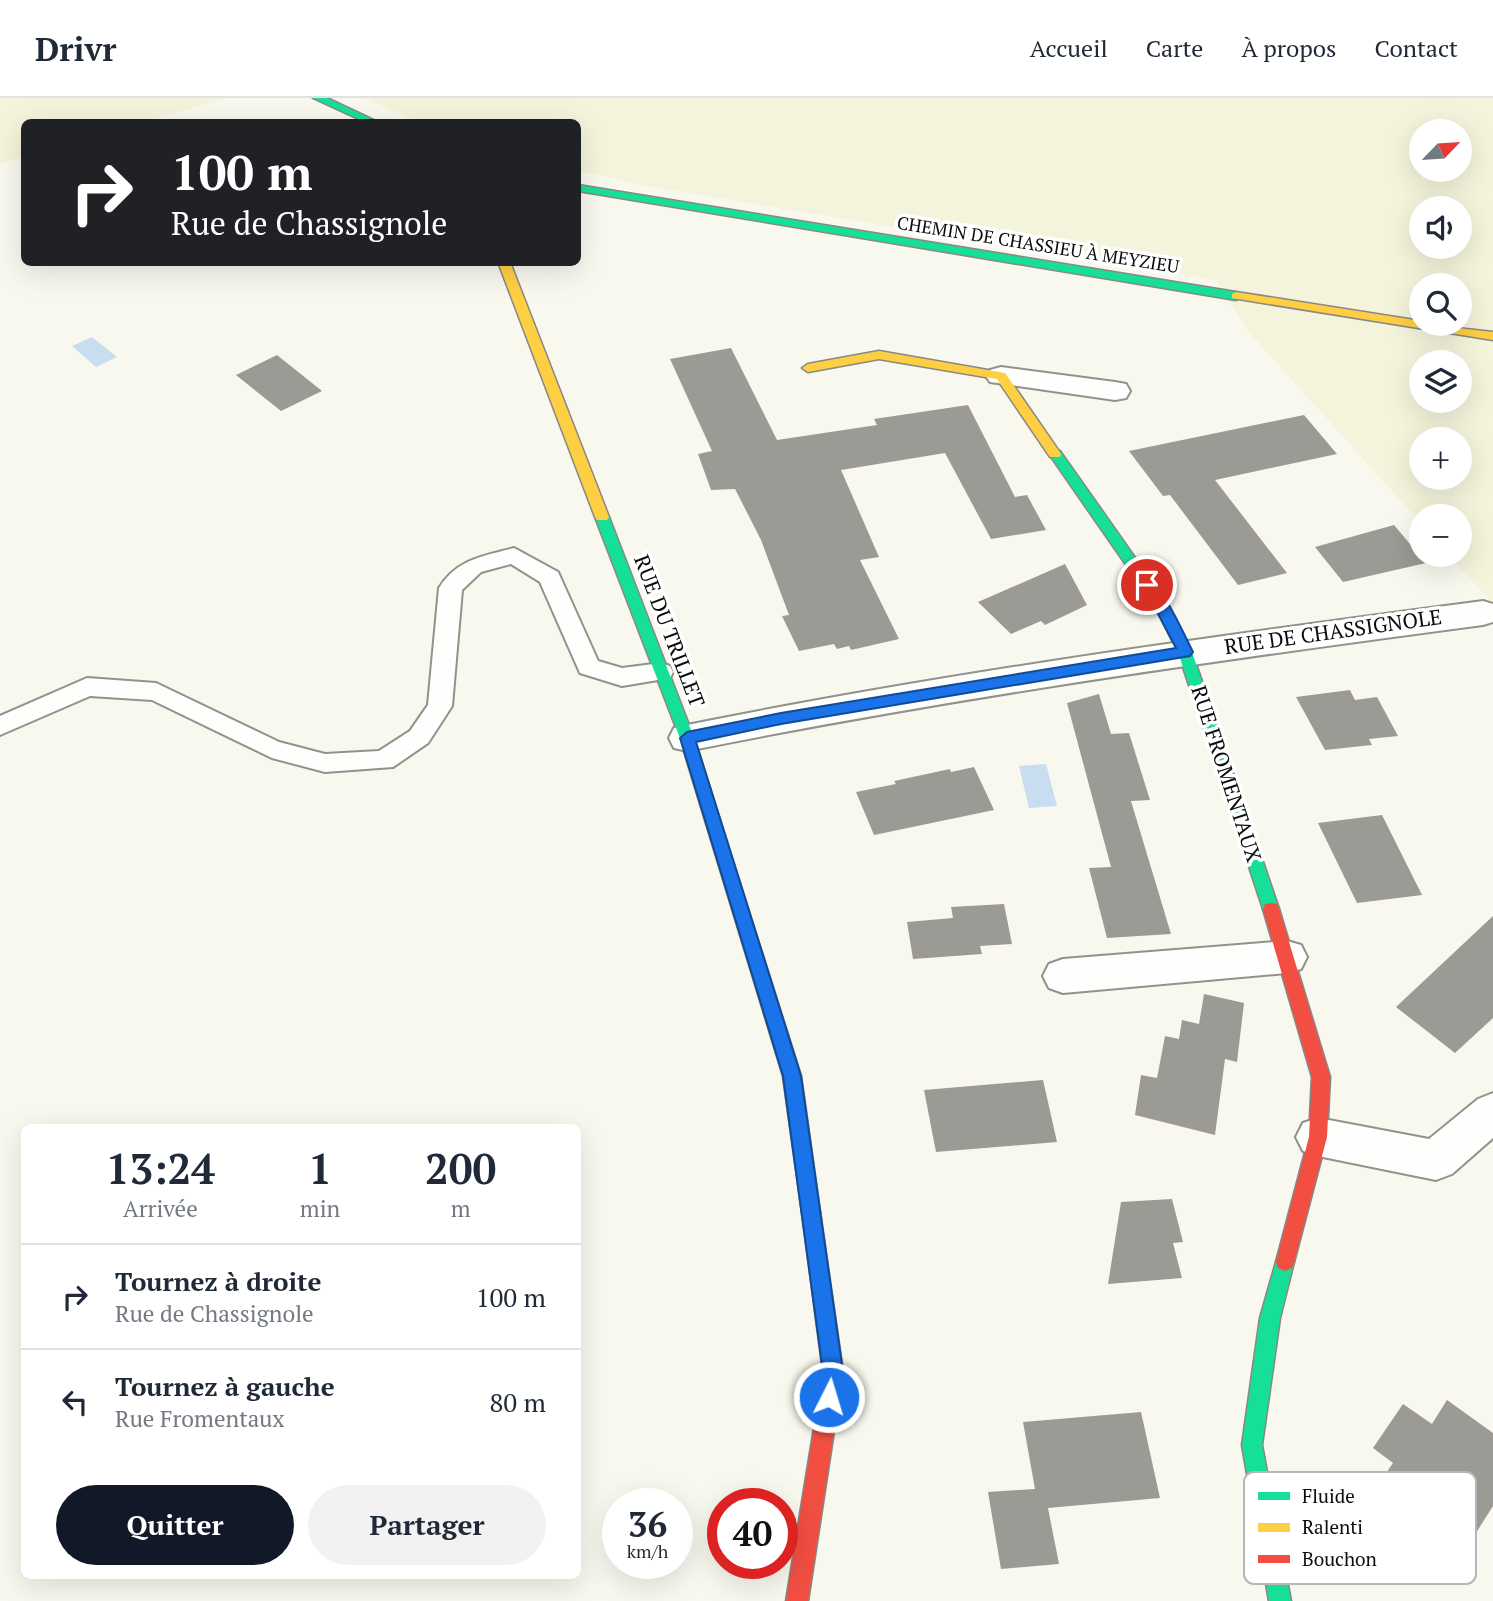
<!DOCTYPE html>
<html lang="fr">
<head>
<meta charset="utf-8">
<style>
	:root { --surface:#fff; --page:#f2f2f3; --text:#1f2937; --muted:#747a83; --line:#e0e1e3; --accent:#111827 }
	body { margin:0; font-family:"PT Serif",serif; background:var(--page); color:var(--text); height:100vh; display:flex; flex-direction:column; font-size:26px; white-space:nowrap }
	* { box-sizing:border-box; margin:0 }
	p { font-size:23px; color:var(--muted) }
	.icon { flex:none; width:38px; height:38px; fill:none; stroke:currentColor; stroke-width:2; stroke-linecap:round; stroke-linejoin:round }
	.map { position:relative; flex:1; overflow:hidden }
	.details { position:absolute; left:21px; top:1026px; width:560px; height:455px; display:flex; flex-direction:column; background:var(--surface); border-radius:10px; box-shadow:0 7px 28px #0002 }
	.details>* { flex:none }
	.banner { position:absolute; left:21px; top:21px; width:560px; height:147px; border-radius:10px; box-shadow:0 7px 28px #0002; background:#202124; color:#fff; overflow:hidden }
	.needle { width:46px; rotate:65deg }
	.buttons { position:absolute; left:1409px; top:21px; display:grid; gap:14px }
	.buttons a { display:grid; place-items:center; width:63px; height:63px; border-radius:50%; background:var(--surface); box-shadow:0 7px 28px #0002; font-size:35px }
	.speed { position:absolute; left:602px; top:1390px; display:flex; gap:14px; font-size:35px; font-weight:700; text-align:center }
	.speed>* { display:grid; place-content:center; width:91px; height:91px; border-radius:50%; background:var(--surface); box-shadow:0 7px 28px #0002; line-height:1 }
	.speed small { font-size:18px; font-weight:400 }
	.speed .limit { border:10px solid #d22; background:#fff; color:#111 }
	.pin { position:absolute; display:grid; place-items:center; width:60px; height:60px; color:#fff; margin:-30px; border:4px solid #fff; border-radius:50%; box-shadow:0 2px 7px #0007 }
	.me { position:absolute; width:77px; margin:-38px; rotate:5deg; stroke-linejoin:round; filter:drop-shadow(0 0 5px #0008) }
	.turn { display:flex; align-items:center; gap:24px; height:147px; padding:0 35px; font-size:32px }
	.turn .icon { width:91px; height:91px; stroke-width:2.5 }
	.turn b { display:block; font-size:49px; line-height:60px }
	.eta { display:flex; justify-content:space-evenly; align-items:center; height:119px; text-align:center }
	.eta b { font-size:42px; font-weight:700; line-height:49px }
	.primary-button { display:flex; gap:14px; margin-top:auto; padding:14px 35px }
	.primary-button a { flex:1; height:80px; border-radius:42px; background:var(--accent); color:#fff; font-size:28px; font-weight:700; line-height:80px; text-align:center }
	.primary-button a+a { background:var(--page); color:var(--text) }
	ul { padding:0; list-style:none }
	li { display:flex; align-items:center; gap:21px; height:105px; padding:0 35px; border-top:2px solid var(--line) }
	li div { flex:1 }
	li b { display:block; font-size:26px }
	li em { font-style:normal }
	header { display:flex; align-items:center; gap:42px; box-sizing:border-box; height:98px; padding:0 35px; background:var(--surface); border-bottom:2px solid var(--line) }
	header strong { font-size:33px }
	nav { display:flex; gap:38px; margin-inline-start:auto; font-size:24px }
	.map>svg:first-child { display:block }
	.farmland { fill:#f4f4dc; fill-rule:evenodd }
	.water { fill:#c8ddf0 }
	.building { fill:#9c9a94 }
	.lines { fill:none; stroke-linecap:round; stroke-linejoin:round }
	.lane-casing { stroke:#92928d; stroke-width:4 }
	.street-casing { stroke:#92928d; stroke-width:4 }
	.fast-casing { stroke:#898884; stroke-width:3 }
	.slow-casing { stroke:#898884; stroke-width:3 }
	.jam-casing { stroke:#898884; stroke-width:3 }
	.lane { fill:#fefefc; fill-rule:evenodd }
	.street { fill:#fefefc; fill-rule:evenodd }
	.fast { fill:#16e098; fill-rule:evenodd }
	.slow { fill:#ffcf43; fill-rule:evenodd }
	.jam { fill:#f24e42; fill-rule:evenodd }
	.route { fill:#1a73e8; stroke:#114b97; stroke-width:2 }
	.labels { text-anchor:middle; stroke-width:7; stroke-linejoin:round; paint-order:stroke }
	.far-street-label { font-size:18px; fill:#0b0b0b; stroke:#fff }
	.street-label { font-size:21px; fill:#0b0b0b; stroke:#fff }
	.key { fill:#fff; stroke:#b6b6b6; stroke-width:2 }
	.key-label { font-size:19px; fill:#0b0b0b }
</style>
</head>
<body>
<header>
<strong>Drivr</strong>
<nav><a>Accueil</a><a>Carte</a><a>À propos</a><a>Contact</a></nav>
</header>
<div class="map">
<svg width="1493" height="1503" viewBox="0 0 1493 1503">
	<rect width="100%" height="100%" fill="#f9f8ee"/>
	<g class="farmland">
		<path d="M 0,0 L 227,0 L 142,24 L 24,24 L 24,59 L 0,66 Z"/>
		<path d="M 363,0 L 1493,0 L 1493,507 L 1449,457 L 1460,457 L 1460,418 L 1421,418 L 1421,425 L 1246,231 L 1216,182 L 652,89 L 578,73 L 578,24 L 420,24 ZM 1421,33 L 1460,33 L 1460,72 L 1421,72 ZM 1421,110 L 1460,110 L 1460,149 L 1421,149 ZM 1421,187 L 1460,187 L 1460,226 L 1421,226 ZM 1421,264 L 1460,264 L 1460,303 L 1421,303 ZM 1421,341 L 1460,341 L 1460,380 L 1421,380 Z"/>
	</g>
	<g class="water">
		<path d="M 92,239 L 117,259 L 96,269 L 72,248 Z"/>
		<path d="M 1046,666 L 1057,708 L 1029,710 L 1019,668 Z"/>
	</g>
	<g class="building">
		<path d="M 731,250 L 777,342 L 877,327 L 874,321 L 968,307 L 1015,399 L 1027,397 L 1046,432 L 991,441 L 945,355 L 841,372 L 879,459 L 860,462 L 899,541 L 851,552 L 849,548 L 837,551 L 834,546 L 799,553 L 782,518 L 789,517 L 761,442 L 735,391 L 711,392 L 698,356 L 712,353 L 670,261 Z"/>
		<path d="M 277,257 L 322,293 L 281,313 L 236,277 Z"/>
		<path d="M 1304,317 L 1337,356 L 1215,382 L 1287,475 L 1238,487 L 1170,397 L 1163,398 L 1129,353 Z"/>
		<path d="M 1394,427 L 1426,465 L 1343,484 L 1315,449 Z"/>
		<path d="M 1065,466 L 1087,507 L 1045,527 L 1041,523 L 1011,536 L 978,504 Z"/>
		<path d="M 1350,592 L 1355,602 L 1377,599 L 1398,638 L 1369,641 L 1372,647 L 1325,652 L 1296,599 Z"/>
		<path d="M 1099,596 L 1111,636 L 1129,635 L 1150,702 L 1131,703 L 1171,836 L 1107,840 L 1089,770 L 1111,769 L 1067,605 Z"/>
		<path d="M 974,669 L 994,712 L 874,737 L 856,694 L 896,686 L 894,683 L 950,671 L 951,674 Z"/>
		<path d="M 1382,717 L 1422,797 L 1357,805 L 1318,725 Z"/>
		<path d="M 1004,806 L 1012,846 L 980,848 L 982,856 L 913,861 L 907,824 L 953,820 L 951,809 Z"/>
		<path d="M 1493,818 L 1493,920 L 1455,955 L 1396,909 Z"/>
		<path d="M 1204,896 L 1244,905 L 1237,964 L 1225,961 L 1215,1037 L 1135,1017 L 1141,977 L 1157,980 L 1165,938 L 1179,941 L 1182,922 L 1199,926 Z"/>
		<path d="M 1043,982 L 1057,1044 L 936,1054 L 924,992 Z"/>
		<path d="M 1172,1101 L 1183,1144 L 1173,1145 L 1182,1180 L 1108,1186 L 1121,1104 Z"/>
		<path d="M 1447,1302 L 1493,1335 L 1493,1408 L 1450,1476 L 1363,1409 L 1393,1365 L 1373,1350 L 1403,1306 L 1432,1326 Z"/>
		<path d="M 1141,1314 L 1160,1400 L 1048,1410 L 1059,1466 L 1001,1471 L 988,1394 L 1035,1391 L 1023,1324 Z"/>
	</g>
	<g class="lines">
		<defs>
			<path id="lane" d="M 514,450 L 558,474 L 598,563 L 622,570 L 661,565 L 670,568 L 673,574 L 670,580 L 622,588 L 580,575 L 540,484 L 511,466 L 481,474 L 462,492 L 452,608 L 428,645 L 393,669 L 325,674 L 272,660 L 152,602 L 90,598 L 0,637 L 0,618 L 87,580 L 156,585 L 279,644 L 325,656 L 379,653 L 410,633 L 428,607 L 439,490 C 457,461 484,458 514,450 Z"/>
			<g id="street">
				<path d="M 1001,269 L 1115,284 L 1126,286 L 1130,293 L 1126,300 L 1115,302 L 990,284 L 986,278 L 990,272 Z"/>
				<path d="M 1483,503 L 1493,506 L 1493,524 L 1483,527 C 1217,562 950,600 687,653 L 674,650 L 669,640 L 674,630 L 687,627 C 950,574 1217,538 1483,503 Z"/>
				<path d="M 1287,843 L 1301,847 L 1307,859 L 1301,871 L 1287,875 L 1063,895 L 1049,890 L 1043,878 L 1049,866 L 1063,861 Z"/>
				<path d="M 1493,995 L 1493,1040 L 1452,1076 L 1436,1082 L 1318,1058 L 1303,1053 L 1296,1039 L 1303,1025 L 1318,1020 L 1429,1041 L 1478,1001 Z"/>
			</g>
			<g id="fast">
				<path d="M 313,0 L 327,0 L 378,24 L 365,24 Z"/>
				<path d="M 578,87 L 1236,194 L 1242,198 L 1236,202 L 578,93 Z"/>
				<path d="M 1055,352 L 1060,353 L 1167,505 L 1192,554 L 1279,811 L 1277,816 L 1265,816 L 1263,811 L 1178,554 L 1156,510 L 1049,356 Z"/>
				<path d="M 602,415 L 609,419 L 694,640 L 801,978 L 820,1114 L 818,1120 L 811,1122 L 804,1120 L 802,1114 L 783,978 L 680,640 L 595,419 Z"/>
				<path d="M 1285,1155 L 1292,1158 L 1294,1164 L 1280,1220 L 1262,1347 L 1291,1503 L 1269,1503 L 1242,1347 L 1260,1220 L 1276,1164 L 1278,1158 Z"/>
			</g>
			<g id="slow">
				<path d="M 498,164 L 510,164 L 609,419 L 607,422 L 597,422 L 595,419 Z"/>
				<path d="M 1236,194 L 1421,223 L 1421,226 L 1493,234 L 1493,242 L 1232,200 L 1232,196 Z"/>
				<path d="M 879,253 L 1005,275 L 1061,356 L 1060,359 L 1050,359 L 997,281 L 879,261 L 808,274 L 802,270 L 808,266 Z"/>
			</g>
			<g id="jam">
				<path d="M 1271,805 L 1277,806 L 1279,811 L 1330,979 L 1327,1039 L 1294,1164 L 1292,1170 L 1285,1173 L 1278,1170 L 1276,1164 L 1309,1039 L 1312,979 L 1263,811 L 1265,806 Z"/>
				<path d="M 811,1106 L 818,1108 L 820,1114 L 843,1274 L 808,1503 L 786,1503 L 823,1274 L 802,1114 L 804,1108 Z"/>
			</g>
		</defs>
		<use href="#lane" class="lane-casing"/>
		<use href="#street" class="street-casing"/>
		<use href="#fast" class="fast-casing"/>
		<use href="#slow" class="slow-casing"/>
		<use href="#jam" class="jam-casing"/>
		<use href="#lane" class="lane"/>
		<use href="#street" class="street"/>
		<use href="#fast" class="fast"/>
		<use href="#slow" class="slow"/>
		<use href="#jam" class="jam"/>
	</g>
	<path class="route" d="M 1147,482 C 1164,489 1184,537 1193,554 L 1190,558 L 781,626 L 696,644 L 801,978 L 843,1274 L 836,1306 L 829,1309 L 822,1306 L 819,1299 L 823,1274 L 783,978 L 680,640 L 687,634 L 781,615 L 1176,550 L 1155,510 L 1140,487 Z"/>
	<g class="labels">
		<g class="far-street-label">
			<text transform="translate(1038 147) rotate(9)" y="6">CHEMIN DE CHASSIEU À MEYZIEU</text>
		</g>
		<g class="street-label">
			<text transform="translate(669 533) rotate(69)" y="7">RUE DU TRILLET</text>
			<text transform="translate(1333 534) rotate(-8)" y="7">RUE DE CHASSIGNOLE</text>
			<text transform="translate(1226 676) rotate(72)" y="7">RUE FROMENTAUX</text>
		</g>
	</g>
	<rect x="1244" y="1374" width="232" height="112" rx="10" class="key"/>
	<rect x="1258" y="1394" width="32" height="8" fill="#16e098"/>
	<rect x="1258" y="1425" width="32" height="9" fill="#ffcf43"/>
	<rect x="1258" y="1457" width="32" height="8" fill="#f24e42"/>
	<g class="key-label">
		<text x="1302" y="1405">Fluide</text>
		<text x="1302" y="1436">Ralenti</text>
		<text x="1302" y="1468">Bouchon</text>
	</g>
</svg>
<div class="buttons">
<a><svg class="needle" viewBox="-14 -14 28 28"><path d="M0-13l5 13h-10z" fill="#e53935"/><path d="M0 13l5-13h-10z" fill="#747a83"/></svg></a>
<a><svg class="icon" aria-label="sound" viewBox="0 0 24 24"><path d="M4 9h4l5-4v14l-5-4H4zM17 9q2 3 0 6"/></svg></a>
<a><svg class="icon" aria-label="search" viewBox="0 0 24 24"><circle cx="10" cy="10" r="6"/><path d="M15 15l6 6"/></svg></a>
<a><svg class="icon" aria-label="layers" viewBox="0 0 24 24"><path d="M12 4l9 5-9 5-9-5zM3 14l9 5 9-5"/></svg></a>
<a>+</a>
<a>−</a>
</div>
<div class="speed"><div>36<small>km/h</small></div><div class="limit">40</div></div>
<div class="pin" style="left:1147px;top:487px;background:#d93025"><svg class="icon" aria-label="arrive" viewBox="0 0 24 24"><path d="M6 21V4h12l-3 4 3 4H6"/></svg></div>
<svg class="me" style="left:829px;top:1299px" viewBox="-20 -20 40 40"><circle r="17" fill="#1a73e8" stroke="#fff" stroke-width="3"/><path d="M0-11L8 9 0 5-8 9z" fill="#fff"/></svg>
<div class="banner">
<div class="turn"><svg class="icon" aria-label="right" viewBox="0 0 24 24"><path d="M7 20v-9h11M14 6l5 5-5 5"/></svg><div><b>100 m</b>Rue de Chassignole</div></div>
</div>
<section class="details">
<div class="eta">
<div><b>13:24</b><p>Arrivée</p></div>
<div><b>1</b><p>min</p></div>
<div><b>200</b><p>m</p></div>
</div>
<ul>
<li><svg class="icon" aria-label="right" viewBox="0 0 24 24"><path d="M7 20v-9h11M14 6l5 5-5 5"/></svg><div><b>Tournez à droite</b><p>Rue de Chassignole</p></div><em>100 m</em></li>
<li><svg class="icon" aria-label="left" viewBox="0 0 24 24"><path d="M17 20v-9H6M10 6l-5 5 5 5"/></svg><div><b>Tournez à gauche</b><p>Rue Fromentaux</p></div><em>80 m</em></li>
</ul>
<div class="primary-button"><a>Quitter</a><a>Partager</a></div>
</section>
</div>
</body>
</html>
